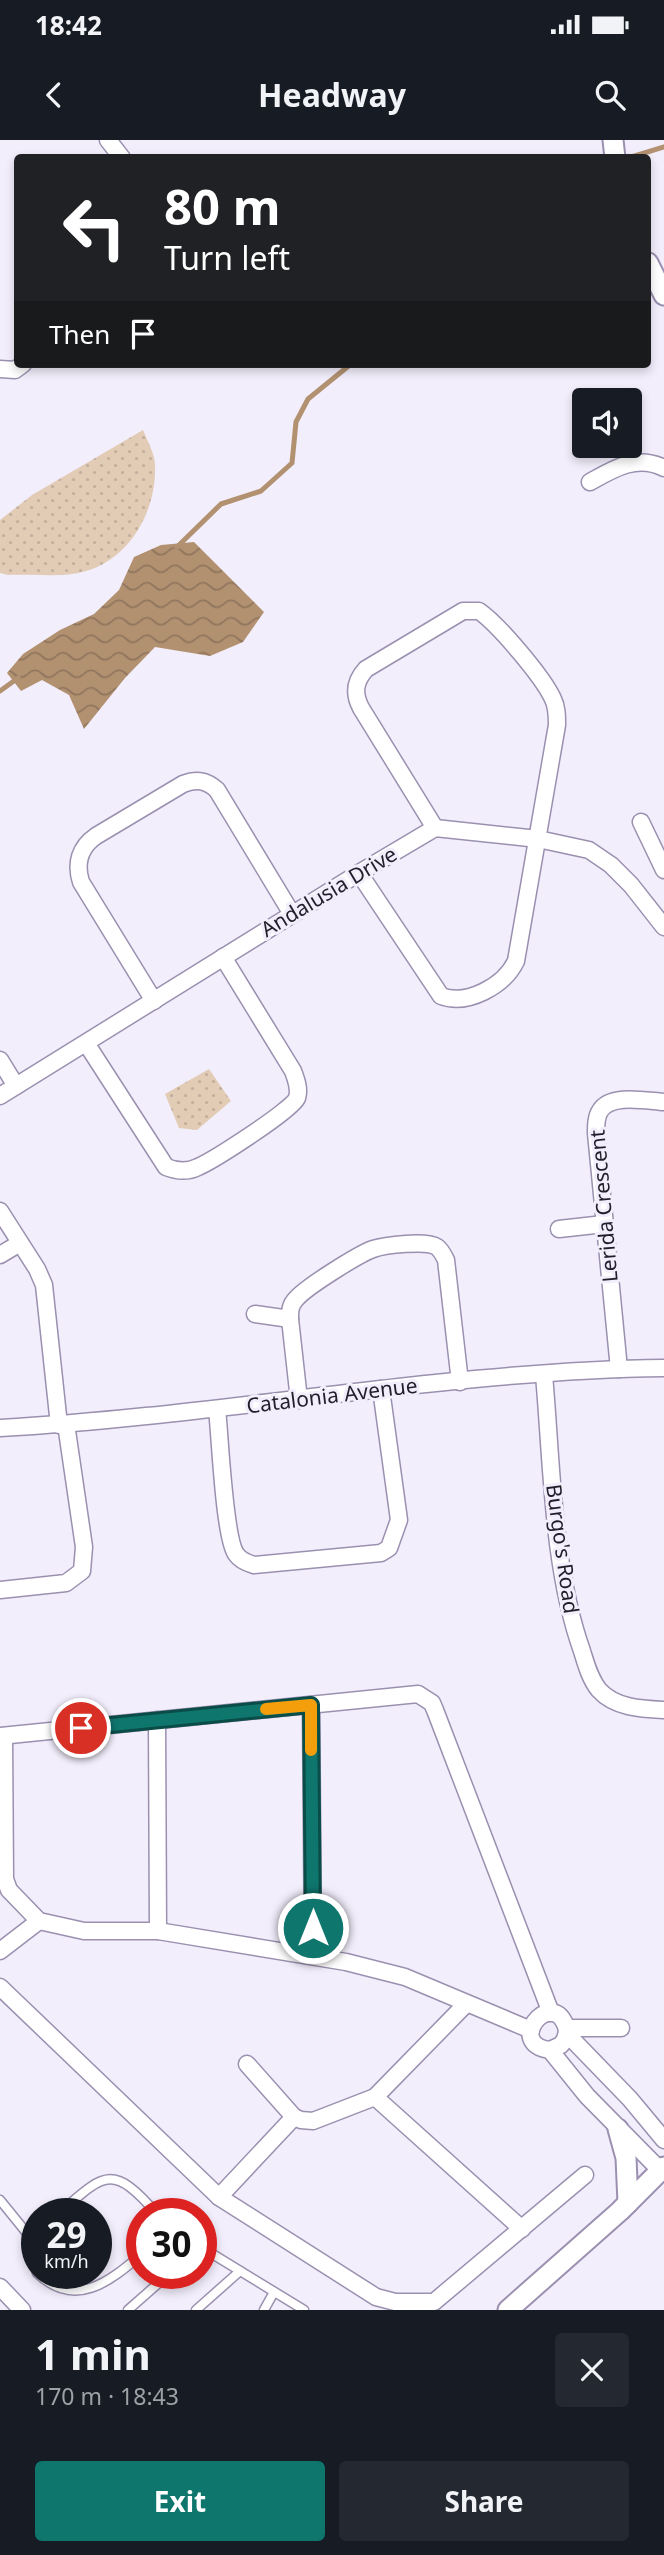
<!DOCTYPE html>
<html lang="en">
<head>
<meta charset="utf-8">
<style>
	:root { --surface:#171b24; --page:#242831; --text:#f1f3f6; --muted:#9ea1a6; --accent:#0f766e }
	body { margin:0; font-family:"Noto Sans",sans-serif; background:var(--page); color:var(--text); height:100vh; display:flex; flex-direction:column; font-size:26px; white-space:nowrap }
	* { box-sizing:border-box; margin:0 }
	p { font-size:23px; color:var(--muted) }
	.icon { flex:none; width:38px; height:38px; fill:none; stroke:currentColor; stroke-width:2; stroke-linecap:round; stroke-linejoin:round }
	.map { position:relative; height:2170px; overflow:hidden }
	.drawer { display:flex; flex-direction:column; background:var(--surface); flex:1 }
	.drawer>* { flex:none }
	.guide { position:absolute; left:14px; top:14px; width:637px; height:214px; border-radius:7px; box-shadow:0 4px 10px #0003; background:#202124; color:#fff; overflow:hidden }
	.controls { position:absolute; left:572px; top:248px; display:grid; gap:14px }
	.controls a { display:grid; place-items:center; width:70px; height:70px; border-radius:7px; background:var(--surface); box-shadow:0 4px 10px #0003; font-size:35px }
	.speed { position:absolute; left:21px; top:2058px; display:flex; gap:14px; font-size:35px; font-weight:700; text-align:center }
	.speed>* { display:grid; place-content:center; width:91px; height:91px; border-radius:50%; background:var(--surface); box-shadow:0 4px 10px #0003; line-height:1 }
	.speed small { font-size:18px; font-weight:400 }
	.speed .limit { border:10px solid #d22; background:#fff; color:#111 }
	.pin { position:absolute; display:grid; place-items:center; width:60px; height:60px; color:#fff; margin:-30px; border:4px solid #fff; border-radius:50%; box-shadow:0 2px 7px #0007 }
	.me { position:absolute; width:77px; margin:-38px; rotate:0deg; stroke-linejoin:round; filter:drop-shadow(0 0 5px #0008) }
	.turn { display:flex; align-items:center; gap:24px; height:147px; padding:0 35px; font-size:32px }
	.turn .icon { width:91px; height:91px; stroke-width:2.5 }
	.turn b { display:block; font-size:49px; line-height:60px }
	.then { display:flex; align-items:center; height:66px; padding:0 35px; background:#0003; gap:14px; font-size:26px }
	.round { display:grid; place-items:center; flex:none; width:74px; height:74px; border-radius:7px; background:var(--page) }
	.summary { display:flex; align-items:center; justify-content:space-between; height:119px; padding:0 35px }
	h1 { font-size:42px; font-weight:700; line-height:52px }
	.cta { display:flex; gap:14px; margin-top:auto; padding:14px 35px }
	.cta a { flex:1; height:80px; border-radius:7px; background:var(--accent); color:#fff; font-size:28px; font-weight:700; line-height:80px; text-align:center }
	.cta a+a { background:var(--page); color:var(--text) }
	.status { display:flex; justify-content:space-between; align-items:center; height:49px; padding:0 35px; background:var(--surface); direction:ltr }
	.status svg { height:19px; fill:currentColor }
	header { display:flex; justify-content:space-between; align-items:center; height:91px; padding:0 35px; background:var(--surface); font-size:32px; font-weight:700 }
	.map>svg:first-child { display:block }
	.green { fill:url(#green-dots) }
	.water { fill:url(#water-waves) }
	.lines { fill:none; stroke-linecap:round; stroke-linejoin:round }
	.stream { stroke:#b29171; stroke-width:5 }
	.service-casing { stroke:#9b90b0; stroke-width:11 }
	.minor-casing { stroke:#9b90b0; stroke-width:19 }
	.tertiary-casing { stroke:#9b90b0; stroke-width:23 }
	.service { stroke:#fff; stroke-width:8 }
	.minor { stroke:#fff; stroke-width:16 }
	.tertiary { stroke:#fff; stroke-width:19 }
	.route-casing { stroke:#0a4d48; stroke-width:18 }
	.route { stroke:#0f766e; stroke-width:12 }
	.slow { stroke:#f59e0b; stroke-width:12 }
	.labels { text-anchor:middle; stroke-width:6; stroke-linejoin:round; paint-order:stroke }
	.street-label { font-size:21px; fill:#221e2a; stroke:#f3eefc }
</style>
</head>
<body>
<div class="status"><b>18:42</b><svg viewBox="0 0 49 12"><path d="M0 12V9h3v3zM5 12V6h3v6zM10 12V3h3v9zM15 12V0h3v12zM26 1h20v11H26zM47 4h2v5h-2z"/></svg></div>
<header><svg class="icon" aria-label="back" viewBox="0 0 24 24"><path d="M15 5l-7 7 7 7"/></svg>Headway<svg class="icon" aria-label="search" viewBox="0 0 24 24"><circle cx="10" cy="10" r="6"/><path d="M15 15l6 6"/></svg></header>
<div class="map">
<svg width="664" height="2170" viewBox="0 0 664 2170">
	<defs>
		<pattern id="green-dots" width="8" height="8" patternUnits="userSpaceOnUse" patternTransform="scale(1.75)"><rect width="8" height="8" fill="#e2ccb6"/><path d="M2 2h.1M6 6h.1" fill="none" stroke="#c2af9d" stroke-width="1.8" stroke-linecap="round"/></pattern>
		<pattern id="water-waves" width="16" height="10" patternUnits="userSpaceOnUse" patternTransform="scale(1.75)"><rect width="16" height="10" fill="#b29171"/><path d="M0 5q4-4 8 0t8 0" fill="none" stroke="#90765d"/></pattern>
	</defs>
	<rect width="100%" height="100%" fill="#f3eefc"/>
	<g class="green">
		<path d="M 143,290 C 147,300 155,314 155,325 C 157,373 127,424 78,433 C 61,437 27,434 8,435 L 0,433 L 0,380 L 32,355 Z"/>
		<path d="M 209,929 L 231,961 L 197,990 L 179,988 L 165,954 Z"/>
	</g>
	<path class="water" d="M 194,402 L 264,472 L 243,502 L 210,516 L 155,507 L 125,538 L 84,589 L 69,555 L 42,540 L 21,551 L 7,533 L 23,514 L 60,490 L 94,474 L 119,450 L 134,417 L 161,405 Z"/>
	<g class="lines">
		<g class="stream">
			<path d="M 628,18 L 664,7"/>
			<path d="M 177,407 L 221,364 L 261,351 L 292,323 L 296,282 L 308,259 L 351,224"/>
			<path d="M 0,551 L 18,538"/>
		</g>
		<defs>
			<g id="service">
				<path d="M 0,2060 L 26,2092 L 31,2105"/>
				<path d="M 58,2074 C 104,2034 112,2022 157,2074"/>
				<path d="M 37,2097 L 30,2111 L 37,2132"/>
				<path d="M 201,2107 L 304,2170"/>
				<path d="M 37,2133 C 76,2170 110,2141 142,2114"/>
				<path d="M 128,2170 L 170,2133"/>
				<path d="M 196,2170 L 240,2131"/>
				<path d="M 264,2170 L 274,2152"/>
			</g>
			<g id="minor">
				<path d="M 108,0 L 122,18"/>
				<path d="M 0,229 L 15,230 L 23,224"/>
				<path d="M 590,342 C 613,329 637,314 664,328"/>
				<path d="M 641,682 L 664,730"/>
				<path d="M 359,733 L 441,856 C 467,866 504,846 516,821 L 557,585 C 557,576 557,567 553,559 C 543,537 498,484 479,471 L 463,471 L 366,529 C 355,541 353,553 361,568 L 435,688"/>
				<path d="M 154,861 L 81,742 C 75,723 80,707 96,696 L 183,644 C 197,639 206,640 217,650 L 292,774"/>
				<path d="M 86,903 L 166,1027 C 176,1031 188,1032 198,1027 C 214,1020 292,970 297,958 C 300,949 296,939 293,931 L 223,817"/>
				<path d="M 0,920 L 16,946"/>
				<path d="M 0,956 L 359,733 L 435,688 L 538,699 L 589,710 L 611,725 L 631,745 L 664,787"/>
				<path d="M 0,1071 L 37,1129 L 44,1145 L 59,1285"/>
				<path d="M 559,1089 L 604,1084"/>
				<path d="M 0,1115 L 20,1103"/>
				<path d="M 255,1174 L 290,1179"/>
				<path d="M 619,1229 L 596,993 C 596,986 596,977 600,971 C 610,953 647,961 664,962"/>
				<path d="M 544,1235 C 552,1324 552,1427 582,1511 C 586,1524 590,1539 599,1550 C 615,1568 642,1569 664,1570"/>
				<path d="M 299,1260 L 290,1179 C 290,1171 290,1165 296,1159 C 306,1147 359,1114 373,1109 C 385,1105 427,1100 437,1107 C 441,1110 444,1116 446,1120 L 460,1242"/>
				<path d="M 217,1269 C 220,1295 224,1397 236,1414 C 240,1420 247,1423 254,1425 L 381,1413 L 389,1408 L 399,1380 L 381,1249"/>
				<path d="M 0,1288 C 222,1276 442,1231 664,1228"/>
				<path d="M 0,1450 L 66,1443 L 82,1431 L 84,1407 L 66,1284"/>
				<path d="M 311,1565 L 313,1816"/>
				<path d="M 157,1580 L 158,1791"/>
				<path d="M 0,1596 L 418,1554 L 432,1563 L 435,1570 L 551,1873"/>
				<path d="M 4,1596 L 5,1739 L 9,1750 L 39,1781 L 84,1791 L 158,1791 L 346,1822 L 405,1837 L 531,1890"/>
				<path d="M 0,1811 L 39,1781"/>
				<path d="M 0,1847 L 219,2057 L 376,2157 L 395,2162 L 434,2162 L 585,2035"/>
				<path d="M 567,1888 L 621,1888"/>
				<path d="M 567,1894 L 630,1959 L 664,2000"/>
				<path d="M 550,1910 L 561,1905 C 566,1899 569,1892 565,1884 C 550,1849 505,1904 550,1910 L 587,1956 L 660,2030"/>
				<path d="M 247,1924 L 294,1977 L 301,1980 L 313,1981 L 375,1957 L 465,1865"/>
				<path d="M 375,1957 L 522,2089"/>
				<path d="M 219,2057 L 294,1977"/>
				<path d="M 0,2147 L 22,2170"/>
			</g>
			<g id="tertiary">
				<path d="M 613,0 L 615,18"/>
				<path d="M 648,123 L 664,155"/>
				<path d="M 618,1989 L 626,2018 L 628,2063"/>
				<path d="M 508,2170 L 620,2071 L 664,2027"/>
			</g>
		</defs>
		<use href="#service" class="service-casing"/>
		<use href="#minor" class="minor-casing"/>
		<use href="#tertiary" class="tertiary-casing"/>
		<use href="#service" class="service"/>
		<use href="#minor" class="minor"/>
		<use href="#tertiary" class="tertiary"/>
	</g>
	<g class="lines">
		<defs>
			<path id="route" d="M 81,1588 L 311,1565 L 313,1788"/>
		</defs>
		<use href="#route" class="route-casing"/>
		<use href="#route" class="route"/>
		<path class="slow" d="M 266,1569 L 311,1565 L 311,1610"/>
	</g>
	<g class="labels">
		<g class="street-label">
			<text transform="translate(329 752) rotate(-31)" y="7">Andalusia Drive</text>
			<text transform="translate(604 1066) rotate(-95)" y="7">Lerida Crescent</text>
			<text transform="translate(332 1256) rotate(-7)" y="7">Catalonia Avenue</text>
			<text transform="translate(562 1409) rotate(82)" y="7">Burgo's Road</text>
		</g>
	</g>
</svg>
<div class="controls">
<a><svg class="icon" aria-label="sound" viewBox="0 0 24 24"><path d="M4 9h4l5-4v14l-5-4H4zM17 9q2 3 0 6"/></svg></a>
</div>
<div class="speed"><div>29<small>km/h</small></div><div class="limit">30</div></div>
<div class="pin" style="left:81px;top:1588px;background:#d93025"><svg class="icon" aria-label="arrive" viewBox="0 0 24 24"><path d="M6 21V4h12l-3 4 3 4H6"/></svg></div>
<svg class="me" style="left:313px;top:1788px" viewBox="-20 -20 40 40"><circle r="17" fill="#0f766e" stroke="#fff" stroke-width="3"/><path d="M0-11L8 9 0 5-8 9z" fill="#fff"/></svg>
<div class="guide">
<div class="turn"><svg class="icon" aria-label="left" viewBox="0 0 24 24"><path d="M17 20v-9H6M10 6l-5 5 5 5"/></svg><div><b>80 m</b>Turn left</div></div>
<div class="then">Then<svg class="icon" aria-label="arrive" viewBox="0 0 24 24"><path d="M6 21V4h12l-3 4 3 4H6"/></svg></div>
</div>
</div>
<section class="drawer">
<div class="summary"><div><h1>1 min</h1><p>170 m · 18:43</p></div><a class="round"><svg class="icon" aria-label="close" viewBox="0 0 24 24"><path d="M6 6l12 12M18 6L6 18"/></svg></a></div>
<div class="cta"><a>Exit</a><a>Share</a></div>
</section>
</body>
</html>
